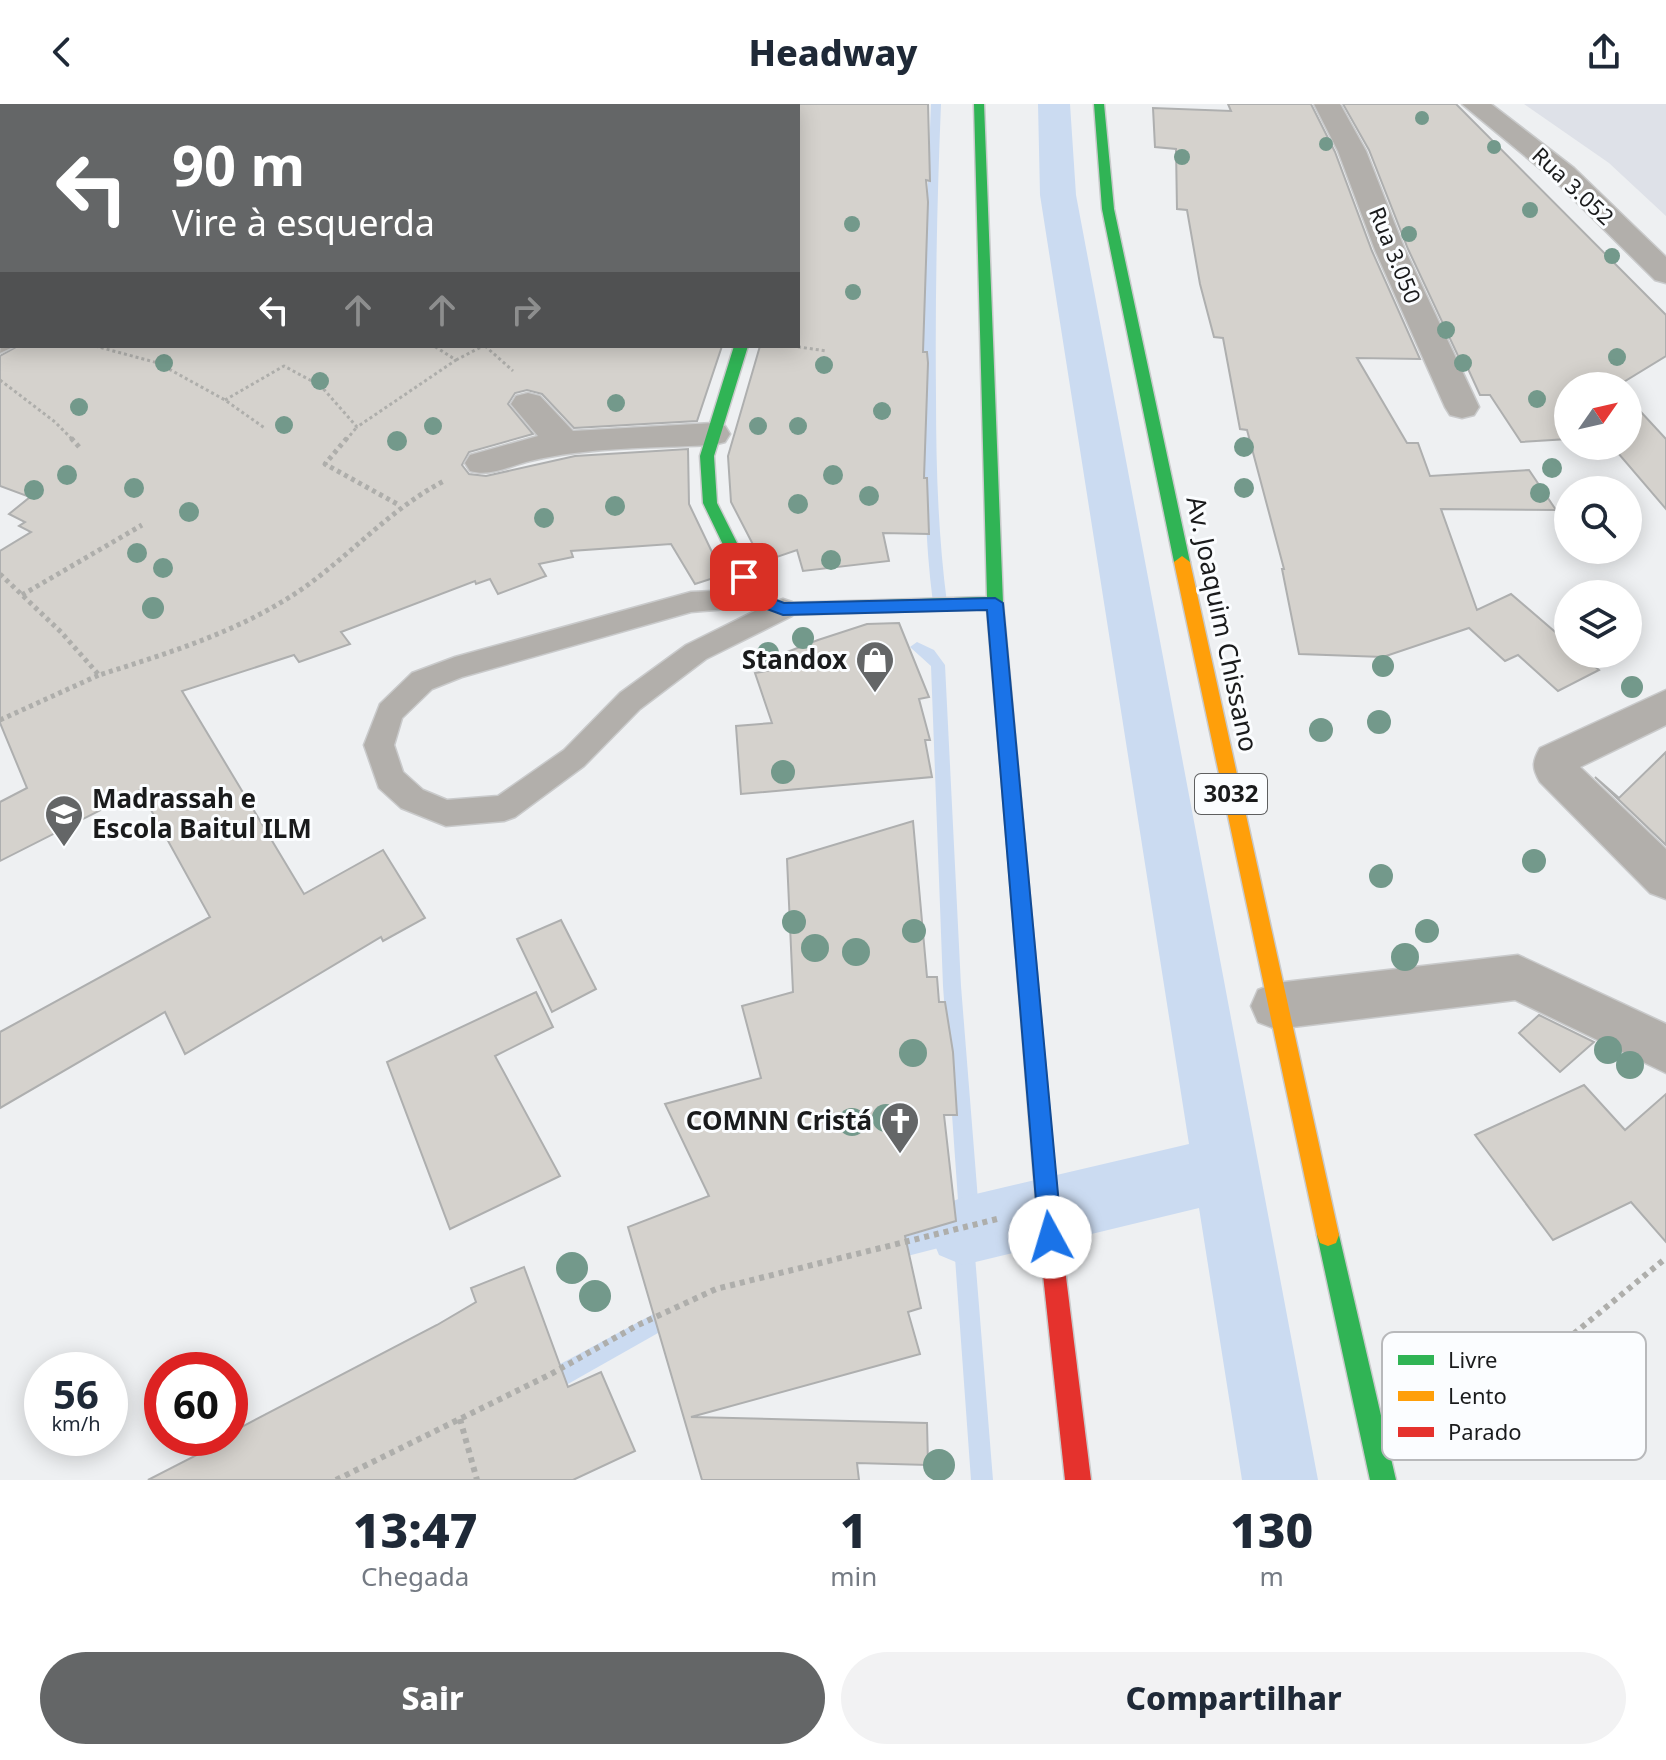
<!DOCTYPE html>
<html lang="pt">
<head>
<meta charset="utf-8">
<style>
	:root { --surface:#fff; --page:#f2f2f3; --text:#1f2937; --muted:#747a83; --accent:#646667 }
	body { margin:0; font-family:"Noto Sans",sans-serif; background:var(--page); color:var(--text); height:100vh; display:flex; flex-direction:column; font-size:30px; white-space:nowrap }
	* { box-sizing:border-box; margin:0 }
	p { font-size:26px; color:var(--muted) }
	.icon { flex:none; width:44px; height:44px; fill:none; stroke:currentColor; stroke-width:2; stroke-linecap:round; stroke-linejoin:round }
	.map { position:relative; height:1376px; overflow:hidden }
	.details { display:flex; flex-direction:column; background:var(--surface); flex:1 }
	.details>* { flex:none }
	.hud { position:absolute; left:0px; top:0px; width:800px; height:244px; box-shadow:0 4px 20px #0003; background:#646667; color:#fff; overflow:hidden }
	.needle { width:52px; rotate:56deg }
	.buttons { position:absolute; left:1554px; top:268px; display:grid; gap:16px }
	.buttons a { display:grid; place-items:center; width:88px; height:88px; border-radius:50%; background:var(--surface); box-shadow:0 4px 20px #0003; font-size:40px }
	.speed { position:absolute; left:24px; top:1248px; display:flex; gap:16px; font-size:40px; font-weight:700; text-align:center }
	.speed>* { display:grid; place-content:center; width:104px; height:104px; border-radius:50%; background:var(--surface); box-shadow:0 4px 20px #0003; line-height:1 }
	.speed small { font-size:20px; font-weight:400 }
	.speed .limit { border:12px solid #d22; background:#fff; color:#111 }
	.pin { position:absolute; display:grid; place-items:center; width:68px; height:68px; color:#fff; margin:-34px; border-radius:16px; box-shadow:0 4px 12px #0006 }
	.me { position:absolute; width:88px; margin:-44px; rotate:354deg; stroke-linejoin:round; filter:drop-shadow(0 0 6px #0008) }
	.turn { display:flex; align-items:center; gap:28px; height:168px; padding:0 40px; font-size:36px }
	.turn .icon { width:104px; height:104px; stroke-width:2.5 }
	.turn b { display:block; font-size:56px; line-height:68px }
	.lanes { display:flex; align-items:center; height:76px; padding:0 40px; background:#0003; justify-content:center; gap:40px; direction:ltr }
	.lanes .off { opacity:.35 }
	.eta { display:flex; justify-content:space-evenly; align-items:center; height:136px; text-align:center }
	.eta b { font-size:48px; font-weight:800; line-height:56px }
	.primary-button { display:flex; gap:16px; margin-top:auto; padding:16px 40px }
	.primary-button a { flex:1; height:92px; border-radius:48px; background:var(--accent); color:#fff; font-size:32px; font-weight:800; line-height:92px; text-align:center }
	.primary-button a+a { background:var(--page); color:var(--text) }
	header { display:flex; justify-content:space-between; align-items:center; height:104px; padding:0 40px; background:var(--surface); font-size:36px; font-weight:800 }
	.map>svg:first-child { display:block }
	.built { fill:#dee1e8 }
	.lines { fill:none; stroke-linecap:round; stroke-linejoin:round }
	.stream { fill:#cbdbf1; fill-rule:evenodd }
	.canal { fill:#cbdbf1; fill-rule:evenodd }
	.building { fill:#d5d2cd; stroke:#aeafaf; stroke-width:2 }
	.lane-casing { stroke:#c9cacb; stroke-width:3 }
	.street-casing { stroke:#c9cacb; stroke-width:3 }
	.fast-casing { stroke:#c9cacb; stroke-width:3 }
	.slow-casing { stroke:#c9cacb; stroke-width:3 }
	.jam-casing { stroke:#c9cacb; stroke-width:3 }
	.path-far2 { stroke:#aeaeab; stroke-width:3; stroke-dasharray:3 3; stroke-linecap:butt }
	.path-far1 { stroke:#aeaeab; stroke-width:5; stroke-dasharray:4 4; stroke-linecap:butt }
	.path { stroke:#aeaeab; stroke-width:6; stroke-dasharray:5 5; stroke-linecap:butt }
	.lane { fill:#b2afab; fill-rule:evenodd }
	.street { fill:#b2afab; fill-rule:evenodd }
	.fast { fill:#30b455; fill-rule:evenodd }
	.slow { fill:#ff9f0a; fill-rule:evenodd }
	.jam { fill:#e5322d; fill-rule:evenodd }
	.tree { fill:#73998b }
	.route { fill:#1a73e8; stroke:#114b97; stroke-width:2 }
	.labels { text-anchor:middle; stroke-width:6; stroke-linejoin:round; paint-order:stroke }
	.far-street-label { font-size:22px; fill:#1a1b1c; stroke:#fbfdff }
	.shield { fill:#fbfdff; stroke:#5e5f60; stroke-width:2 }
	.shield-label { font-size:24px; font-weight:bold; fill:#1a1b1c }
	.street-label { font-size:26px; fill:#1a1b1c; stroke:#fbfdff }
	.poi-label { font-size:26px; font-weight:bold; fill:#1a1b1c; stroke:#fbfdff; text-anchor:end }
	.key { fill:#fbfdff; stroke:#b8b9bb; stroke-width:2 }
	.key-label { font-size:22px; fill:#1a1b1c }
</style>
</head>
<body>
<header><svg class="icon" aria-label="back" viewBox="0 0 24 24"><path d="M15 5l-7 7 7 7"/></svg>Headway<svg class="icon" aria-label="share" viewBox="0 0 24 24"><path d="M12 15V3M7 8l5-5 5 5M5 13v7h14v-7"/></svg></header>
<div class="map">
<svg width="1666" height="1376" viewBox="0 0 1666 1376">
	<rect width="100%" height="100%" fill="#eef0f2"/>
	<path class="built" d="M 1524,0 L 1666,0 L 1666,112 L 1609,59 Z"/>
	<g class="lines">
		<g class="stream">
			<path d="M 931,0 L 941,0 C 937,98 935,195 936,292 C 936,362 938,430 947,499 L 940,504 L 933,499 C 924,430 924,361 924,292 C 923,195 927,98 931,0 Z"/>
			<path d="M 2,41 L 2,48 L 0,49 L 0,42 Z"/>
			<path d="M 0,92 L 2,92 L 0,99 Z"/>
			<path d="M 917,538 L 934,546 L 945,561 L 961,882 L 978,1096 L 973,1127 L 993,1376 L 971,1376 L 954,1140 L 888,1157 L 881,1154 L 878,1147 L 881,1140 L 888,1137 L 954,1119 L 958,1096 L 943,882 L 931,562 L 910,543 Z"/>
			<path d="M 674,1199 L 681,1202 L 684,1209 L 681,1216 L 552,1289 L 544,1292 L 536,1289 L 533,1281 L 536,1273 Z"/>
		</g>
		<path class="canal" d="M 1038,0 L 1070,0 L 1076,91 L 1318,1376 L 1242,1376 L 1199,1104 L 963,1161 L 939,1151 L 929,1127 L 939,1103 L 963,1093 L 1189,1040 L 1040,91 Z"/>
	</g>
	<g class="building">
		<path d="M 798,0 L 928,0 L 930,77 L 926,76 L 928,98 L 923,248 L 927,248 L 928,259 L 924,374 L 927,374 L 929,430 L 883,429 L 889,457 L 803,467 L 797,446 L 762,458 L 731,398 L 728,352 L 760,242 L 798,242 Z"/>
		<path d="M 1228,0 L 1311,0 L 1335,48 L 1372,147 L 1420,255 L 1357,254 L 1407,339 L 1418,339 L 1430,372 L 1529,366 L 1556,406 L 1441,405 L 1477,506 L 1511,490 L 1568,539 L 1568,550 L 1580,550 L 1599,566 L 1558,587 L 1518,551 L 1505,557 L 1469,524 L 1383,553 L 1299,550 L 1282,465 L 1284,465 L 1247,326 L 1240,325 L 1223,234 L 1214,233 L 1200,180 L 1187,106 L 1177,105 L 1176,45 L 1155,43 L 1153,4 L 1231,7 Z"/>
		<path d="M 1343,0 L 1456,0 L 1666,211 L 1666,252 L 1617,282 L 1568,282 L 1568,335 L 1521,338 L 1490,291 L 1480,291 L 1464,256 L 1460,256 L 1408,145 L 1369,46 Z"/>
		<path d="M 18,242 L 722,242 L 697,317 L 574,324 L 542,290 L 527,286 L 515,289 L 508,300 L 533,330 L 469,348 L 462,361 L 469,370 L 486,372 L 575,352 L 688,345 L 689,400 L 723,471 L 695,480 L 671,440 L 571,447 L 573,453 L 539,460 L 546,472 L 498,490 L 490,475 L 476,480 L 475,477 L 341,528 L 350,540 L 299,558 L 294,551 L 182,587 L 304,790 L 383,746 L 425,814 L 383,837 L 381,833 L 185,950 L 165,908 L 0,1004 L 0,928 L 210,813 L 140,686 L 0,757 L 0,698 L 27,684 L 0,619 L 0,447 L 31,428 L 19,422 L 25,418 L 9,410 L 30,393 L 0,382 L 0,252 Z"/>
		<path d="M 1628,294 L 1666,335 L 1666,405 L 1612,342 L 1628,342 Z"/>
		<path d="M 899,519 L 929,593 L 919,595 L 930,636 L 925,636 L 932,673 L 741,690 L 736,622 L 772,619 L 755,569 L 795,562 L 787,548 L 818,536 L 867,520 Z"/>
		<path d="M 1666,648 L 1666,741 L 1595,673 L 1619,694 Z"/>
		<path d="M 913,717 L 927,873 L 937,873 L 939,898 L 945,898 L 953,948 L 957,1011 L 944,1011 L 956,1117 L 905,1132 L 921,1204 L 908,1208 L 920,1250 L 691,1313 L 927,1319 L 928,1361 L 857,1359 L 859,1376 L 702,1376 L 628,1123 L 709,1092 L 665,1000 L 761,974 L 742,902 L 793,888 L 787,755 Z"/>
		<path d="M 561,816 L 596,885 L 552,908 L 517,835 Z"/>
		<path d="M 536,888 L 553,923 L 495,952 L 560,1072 L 450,1125 L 387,958 Z"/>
		<path d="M 1539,911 L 1594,938 L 1560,968 L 1519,929 Z"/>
		<path d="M 1584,981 L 1625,1026 L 1666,990 L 1666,1138 L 1631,1098 L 1553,1136 L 1475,1031 Z"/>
		<path d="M 524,1163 L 568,1283 L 601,1268 L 635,1347 L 573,1376 L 148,1376 L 230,1334 L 230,1329 L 437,1221 L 476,1198 L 471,1184 Z"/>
	</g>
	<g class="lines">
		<defs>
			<path id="lane" d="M 757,485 L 766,488 L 770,495 L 767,501 L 783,495 L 792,498 L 796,505 L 792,512 L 706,555 L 640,605 L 584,662 L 515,713 L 504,717 L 446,722 L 401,704 L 379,684 L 364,641 L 380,600 L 412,569 L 455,553 L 691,488 ZM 765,502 L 686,541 L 620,589 L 564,646 L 498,692 L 447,696 L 423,686 L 403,668 L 394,641 L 402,614 L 432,585 L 462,573 L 691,508 Z"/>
			<g id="street">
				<path d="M 421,0 L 453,0 L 420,2 Z"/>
				<path d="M 726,0 L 752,0 L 753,2 L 727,2 Z"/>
				<path d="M 1314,0 L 1340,0 L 1366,47 L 1405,146 L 1479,303 L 1474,311 L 1462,314 L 1450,311 L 1445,303 L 1375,146 L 1338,47 Z"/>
				<path d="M 1462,0 L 1491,0 L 1574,64 L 1666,153 L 1666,179 L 1655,176 L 1554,76 Z"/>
				<path d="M 2,228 L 2,242 L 15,242 L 0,249 Z"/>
				<path d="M 528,289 L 540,292 L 573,327 L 713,319 L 725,322 L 730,330 L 725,338 L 713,341 C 652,344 588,343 530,357 C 509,362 491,373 470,367 L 465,359 L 470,351 L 538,332 L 511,300 L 516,292 Z"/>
				<path d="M 1666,586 L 1666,621 L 1580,663 L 1666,745 L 1666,795 L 1650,789 L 1540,678 C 1532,664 1532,658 1540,644 Z"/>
				<path d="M 1518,851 L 1666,920 L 1666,969 L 1515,896 L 1276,925 L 1258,918 L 1251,902 L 1258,886 L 1276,879 Z"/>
			</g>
			<g id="fast">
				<path d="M 974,0 L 984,0 L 1003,499 L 1025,740 L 1023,746 L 1016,748 L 1009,746 L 1007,740 L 987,505 L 783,511 L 751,499 L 703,399 L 700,352 L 734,242 L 748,242 L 714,352 L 717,399 L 763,491 L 784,499 L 987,493 Z"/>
				<path d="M 1094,0 L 1104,0 L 1114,105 L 1190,458 L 1182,464 L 1174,458 L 1102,105 Z"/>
				<path d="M 1328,1120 L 1336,1123 L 1339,1131 L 1396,1376 L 1370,1376 L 1317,1131 L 1320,1123 Z"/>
			</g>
			<g id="slow">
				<path d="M 1182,452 L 1190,458 L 1339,1131 L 1336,1139 L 1328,1142 L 1320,1139 L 1317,1131 L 1174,458 Z"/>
				<path d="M 1016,732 L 1023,734 L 1025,740 L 1060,1124 L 1057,1132 L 1049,1135 L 1041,1132 L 1038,1124 L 1007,740 L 1009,734 Z"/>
			</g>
			<path id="jam" d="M 1049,1113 L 1057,1116 L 1060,1124 L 1091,1376 L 1065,1376 L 1038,1124 L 1041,1116 Z"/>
		</defs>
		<use href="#lane" class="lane-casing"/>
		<use href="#street" class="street-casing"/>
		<use href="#fast" class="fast-casing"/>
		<use href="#slow" class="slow-casing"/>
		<use href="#jam" class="jam-casing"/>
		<g class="path-far2">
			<path d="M 287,0 L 292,2"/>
			<path d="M 261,2 L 265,0"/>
			<path d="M 95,242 L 158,259 L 225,296 L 266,325"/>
			<path d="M 485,242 L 513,267"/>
			<path d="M 792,242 L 827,247"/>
			<path d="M 456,256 L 483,242"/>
			<path d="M 0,276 L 55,318 L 73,336"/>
			<path d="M 225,296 L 284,262 L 321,282 L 357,323 L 456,256 L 434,242"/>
			<path d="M 346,336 L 357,323"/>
		</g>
		<g class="path-far1">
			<path d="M 71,334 L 81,345"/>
			<path d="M 347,334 L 325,360 L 399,401"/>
			<path d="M 0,470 L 61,528 L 99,571 C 169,549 241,527 302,485 C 352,450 390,405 444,377"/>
			<path d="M 22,491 L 142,421"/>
			<path d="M 0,616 L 99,571"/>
		</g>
		<g class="path">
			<path d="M 1481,1306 L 1666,1154"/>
			<path d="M 460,1315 L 477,1376"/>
			<path d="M 336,1376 L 551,1270 L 636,1222 L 716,1185 L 997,1115"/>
		</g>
		<use href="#lane" class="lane"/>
		<use href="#street" class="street"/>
		<use href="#fast" class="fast"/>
		<use href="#slow" class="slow"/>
		<use href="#jam" class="jam"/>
	</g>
	<g class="tree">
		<circle cx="1422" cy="14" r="7"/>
		<circle cx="1326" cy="40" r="7"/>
		<circle cx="1494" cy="43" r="7"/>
		<circle cx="1182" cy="53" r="8"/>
		<circle cx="1530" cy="106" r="8"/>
		<circle cx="852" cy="120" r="8"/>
		<circle cx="1409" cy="130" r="8"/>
		<circle cx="1612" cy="152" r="8"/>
		<circle cx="853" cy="188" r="8"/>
		<circle cx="1446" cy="226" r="9"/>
		<circle cx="1617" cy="253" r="9"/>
		<circle cx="164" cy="259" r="9"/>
		<circle cx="1463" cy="259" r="9"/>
		<circle cx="824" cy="261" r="9"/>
		<circle cx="320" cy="277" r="9"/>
		<circle cx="1537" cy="295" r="9"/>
		<circle cx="616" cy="299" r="9"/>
		<circle cx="79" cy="303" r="9"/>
		<circle cx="882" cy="307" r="9"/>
		<circle cx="284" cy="321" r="9"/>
		<circle cx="433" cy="322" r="9"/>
		<circle cx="758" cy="322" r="9"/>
		<circle cx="798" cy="322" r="9"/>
		<circle cx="397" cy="337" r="10"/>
		<circle cx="1244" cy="343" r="10"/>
		<circle cx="1552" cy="364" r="10"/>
		<circle cx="67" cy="371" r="10"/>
		<circle cx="833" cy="371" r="10"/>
		<circle cx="134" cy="384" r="10"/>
		<circle cx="1244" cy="384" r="10"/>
		<circle cx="34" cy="386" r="10"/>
		<circle cx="1540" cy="389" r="10"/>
		<circle cx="869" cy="392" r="10"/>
		<circle cx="798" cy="400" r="10"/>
		<circle cx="615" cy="402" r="10"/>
		<circle cx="189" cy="408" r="10"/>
		<circle cx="544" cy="414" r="10"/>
		<circle cx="137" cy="449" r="10"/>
		<circle cx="831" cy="456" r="10"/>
		<circle cx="163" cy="464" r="10"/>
		<circle cx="153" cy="504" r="11"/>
		<circle cx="803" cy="534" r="11"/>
		<circle cx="768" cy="549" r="11"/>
		<circle cx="1383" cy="562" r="11"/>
		<circle cx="1632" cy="583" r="11"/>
		<circle cx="1379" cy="618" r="12"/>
		<circle cx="1321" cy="626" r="12"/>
		<circle cx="783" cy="668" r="12"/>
		<circle cx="1534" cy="757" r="12"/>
		<circle cx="1381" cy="772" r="12"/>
		<circle cx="794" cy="818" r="12"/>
		<circle cx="914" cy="827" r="12"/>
		<circle cx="1427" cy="827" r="12"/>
		<circle cx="815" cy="844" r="14"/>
		<circle cx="856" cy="848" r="14"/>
		<circle cx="1405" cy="853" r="14"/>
		<circle cx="1608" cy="946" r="14"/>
		<circle cx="913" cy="949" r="14"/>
		<circle cx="1630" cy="961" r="14"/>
		<circle cx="886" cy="1014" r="14"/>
		<circle cx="852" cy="1018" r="14"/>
		<circle cx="572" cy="1164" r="16"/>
		<circle cx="595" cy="1192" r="16"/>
		<circle cx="939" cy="1361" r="16"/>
	</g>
	<path class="route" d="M 744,467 L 749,469 L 763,491 L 784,499 L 995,494 L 1003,499 L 1062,1133 L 1058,1142 L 1050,1145 L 1042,1142 L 1039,1133 L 987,506 L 783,511 L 751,499 L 736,473 Z"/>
	<defs>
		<symbol id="shop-pin" viewBox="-11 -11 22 30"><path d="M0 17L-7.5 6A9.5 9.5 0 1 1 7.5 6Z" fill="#646667" stroke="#fbfdff"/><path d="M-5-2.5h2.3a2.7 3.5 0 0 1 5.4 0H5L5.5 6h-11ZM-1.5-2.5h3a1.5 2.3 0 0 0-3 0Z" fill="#fff"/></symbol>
		<symbol id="university-pin" viewBox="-11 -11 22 30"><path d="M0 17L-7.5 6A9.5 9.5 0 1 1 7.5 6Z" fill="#646667" stroke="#fbfdff"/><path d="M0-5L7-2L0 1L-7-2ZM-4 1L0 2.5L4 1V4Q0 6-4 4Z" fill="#fff"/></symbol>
		<symbol id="church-pin" viewBox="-11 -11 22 30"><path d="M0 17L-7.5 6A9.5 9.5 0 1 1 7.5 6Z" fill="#646667" stroke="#fbfdff"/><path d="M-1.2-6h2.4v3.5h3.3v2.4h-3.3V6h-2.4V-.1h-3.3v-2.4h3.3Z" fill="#fff"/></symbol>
	</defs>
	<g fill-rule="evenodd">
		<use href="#shop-pin" x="853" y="534" width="44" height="60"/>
		<use href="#university-pin" x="42" y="688" width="44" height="60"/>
		<use href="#church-pin" x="878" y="995" width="44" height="60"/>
	</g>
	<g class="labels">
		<g class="far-street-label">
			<text transform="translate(1573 82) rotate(43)" y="8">Rua 3.052</text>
			<text transform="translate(1395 151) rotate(68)" y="8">Rua 3.050</text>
		</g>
		<rect class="shield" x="1195" y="670" width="72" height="40" rx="6"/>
		<g class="shield-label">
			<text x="1231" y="698">3032</text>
		</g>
		<g class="street-label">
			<text transform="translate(1222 520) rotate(78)" y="9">Av. Joaquim Chissano</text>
		</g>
		<g class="poi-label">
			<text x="847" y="565">Standox</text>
			<text x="92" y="704" text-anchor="start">Madrassah e<tspan x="92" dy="30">Escola Baitul ILM</tspan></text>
			<text x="872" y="1026">COMNN Cristá</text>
		</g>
	</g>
	<rect x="1382" y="1228" width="264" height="128" rx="12" class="key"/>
	<rect x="1398" y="1251" width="36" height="10" fill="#30b455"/>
	<rect x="1398" y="1287" width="36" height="10" fill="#ff9f0a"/>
	<rect x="1398" y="1323" width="36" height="10" fill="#e5322d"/>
	<g class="key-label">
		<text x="1448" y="1264">Livre</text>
		<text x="1448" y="1300">Lento</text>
		<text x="1448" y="1336">Parado</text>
	</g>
</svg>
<div class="buttons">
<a><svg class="needle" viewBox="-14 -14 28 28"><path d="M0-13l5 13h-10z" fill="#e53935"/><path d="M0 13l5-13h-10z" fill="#747a83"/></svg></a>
<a><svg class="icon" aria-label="search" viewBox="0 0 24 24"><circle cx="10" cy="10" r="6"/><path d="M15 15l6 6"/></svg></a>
<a><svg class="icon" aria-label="layers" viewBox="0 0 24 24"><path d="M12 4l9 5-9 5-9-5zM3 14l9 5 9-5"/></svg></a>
</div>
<div class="speed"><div>56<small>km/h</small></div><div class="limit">60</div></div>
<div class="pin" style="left:744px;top:473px;background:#d93025"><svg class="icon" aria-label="arrive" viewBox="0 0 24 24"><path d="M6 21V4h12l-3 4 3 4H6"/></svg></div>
<svg class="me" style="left:1050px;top:1133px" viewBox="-20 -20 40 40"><circle r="19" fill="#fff"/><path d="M0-13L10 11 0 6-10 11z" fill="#1a73e8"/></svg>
<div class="hud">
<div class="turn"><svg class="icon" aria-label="left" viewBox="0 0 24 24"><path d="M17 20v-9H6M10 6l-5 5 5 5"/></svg><div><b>90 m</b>Vire à esquerda</div></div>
<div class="lanes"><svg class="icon" aria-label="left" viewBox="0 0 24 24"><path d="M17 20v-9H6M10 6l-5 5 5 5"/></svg><svg class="icon off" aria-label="ahead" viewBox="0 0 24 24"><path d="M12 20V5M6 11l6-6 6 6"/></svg><svg class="icon off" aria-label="ahead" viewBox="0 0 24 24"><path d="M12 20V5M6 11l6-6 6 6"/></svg><svg class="icon off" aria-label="right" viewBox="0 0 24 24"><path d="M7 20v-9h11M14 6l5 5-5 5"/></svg></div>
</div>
</div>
<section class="details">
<div class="eta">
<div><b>13:47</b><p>Chegada</p></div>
<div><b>1</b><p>min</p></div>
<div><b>130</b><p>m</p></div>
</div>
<div class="primary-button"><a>Sair</a><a>Compartilhar</a></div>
</section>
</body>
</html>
